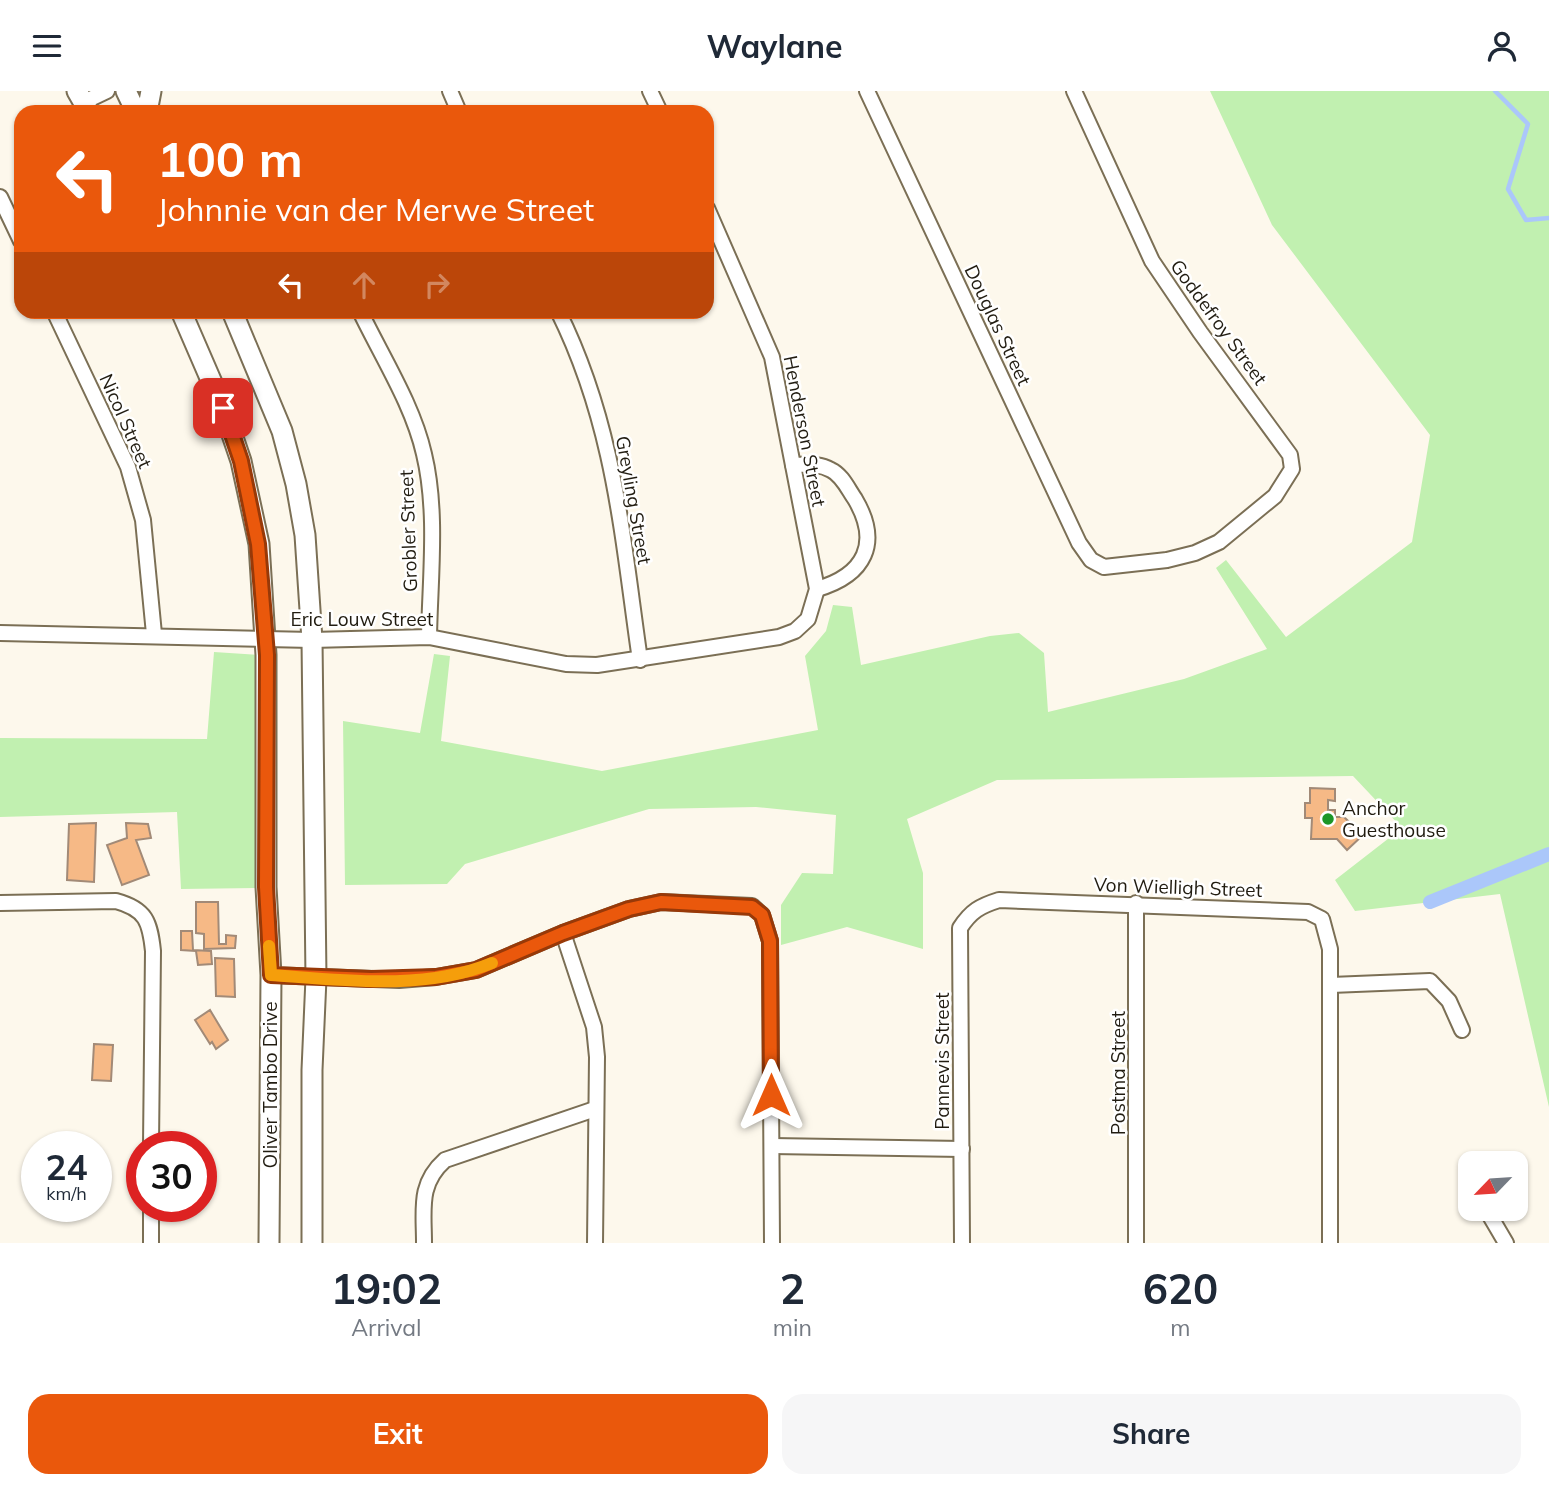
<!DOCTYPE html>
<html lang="en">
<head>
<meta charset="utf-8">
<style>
	:root { --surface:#fff; --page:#f6f6f7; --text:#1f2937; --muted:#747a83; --accent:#ea580c }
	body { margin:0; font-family:Mulish,sans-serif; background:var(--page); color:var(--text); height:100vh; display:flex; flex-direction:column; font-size:26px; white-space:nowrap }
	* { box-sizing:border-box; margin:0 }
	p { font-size:23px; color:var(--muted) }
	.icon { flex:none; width:38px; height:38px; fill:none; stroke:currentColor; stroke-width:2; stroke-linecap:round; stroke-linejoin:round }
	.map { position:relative; height:1152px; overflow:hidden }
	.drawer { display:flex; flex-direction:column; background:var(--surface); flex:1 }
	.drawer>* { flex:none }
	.hud { position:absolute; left:14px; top:14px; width:700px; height:214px; border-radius:21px; box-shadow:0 2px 5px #0004; background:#ea580c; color:#fff; overflow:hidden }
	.needle { width:46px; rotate:245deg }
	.buttons { position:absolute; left:1458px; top:1060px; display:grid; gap:14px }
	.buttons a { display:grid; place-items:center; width:70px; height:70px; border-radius:14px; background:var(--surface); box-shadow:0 2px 5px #0004; font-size:35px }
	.speed { position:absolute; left:21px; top:1040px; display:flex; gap:14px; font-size:35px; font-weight:700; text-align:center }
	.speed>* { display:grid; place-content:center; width:91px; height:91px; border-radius:50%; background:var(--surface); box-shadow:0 2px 5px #0004; line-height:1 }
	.speed small { font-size:18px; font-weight:400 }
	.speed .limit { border:10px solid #d22; background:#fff; color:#111 }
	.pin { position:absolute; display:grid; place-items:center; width:60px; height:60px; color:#fff; margin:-30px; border-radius:14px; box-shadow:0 4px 10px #0006 }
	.me { position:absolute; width:77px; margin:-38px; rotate:0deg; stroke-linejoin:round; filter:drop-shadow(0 0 5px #0008) }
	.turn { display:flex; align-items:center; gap:24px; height:147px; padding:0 28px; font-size:32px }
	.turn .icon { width:91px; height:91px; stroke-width:2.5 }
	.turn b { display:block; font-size:49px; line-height:60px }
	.lanes { display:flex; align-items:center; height:66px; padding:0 28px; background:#0003; justify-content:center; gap:35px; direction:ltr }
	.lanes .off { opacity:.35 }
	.eta { display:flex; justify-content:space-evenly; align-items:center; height:119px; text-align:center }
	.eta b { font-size:42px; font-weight:700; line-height:49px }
	.action { display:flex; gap:14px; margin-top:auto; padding:14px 28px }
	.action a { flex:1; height:80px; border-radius:21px; background:var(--accent); color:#fff; font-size:28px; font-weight:700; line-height:80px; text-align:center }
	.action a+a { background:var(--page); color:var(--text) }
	header { display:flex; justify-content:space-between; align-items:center; height:91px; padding:0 28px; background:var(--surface); font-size:32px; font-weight:700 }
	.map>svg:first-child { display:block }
	.green { fill:#c1f0b0 }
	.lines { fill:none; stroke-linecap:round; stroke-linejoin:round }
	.stream { stroke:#abc7fa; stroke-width:4.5 }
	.canal { stroke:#abc7fa; stroke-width:14 }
	.building { fill:#f6b986; stroke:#a28a77; stroke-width:2 }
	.street-casing { stroke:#7b6f55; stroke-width:18 }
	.secondary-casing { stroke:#7b6f55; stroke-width:23 }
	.street { stroke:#fff; stroke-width:14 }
	.secondary { stroke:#fff; stroke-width:19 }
	.route-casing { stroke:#983908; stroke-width:18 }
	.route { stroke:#ea580c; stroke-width:12 }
	.slow { stroke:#f59e0b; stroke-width:12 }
	.poi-dot { fill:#1d9627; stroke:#fff; stroke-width:2.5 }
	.labels { text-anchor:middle; stroke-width:5; stroke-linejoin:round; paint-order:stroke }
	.street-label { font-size:19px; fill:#211c11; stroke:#fff }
	.poi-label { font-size:19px; fill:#211c11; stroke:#fff; text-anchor:start }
</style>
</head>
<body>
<header><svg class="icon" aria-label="menu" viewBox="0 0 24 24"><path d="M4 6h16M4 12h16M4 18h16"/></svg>Waylane<svg class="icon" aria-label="person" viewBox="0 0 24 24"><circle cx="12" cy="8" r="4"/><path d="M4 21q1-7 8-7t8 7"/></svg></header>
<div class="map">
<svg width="1549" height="1152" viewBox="0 0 1549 1152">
	<rect width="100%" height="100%" fill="#fdf8ec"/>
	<g class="green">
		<path d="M 1210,0 L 1549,0 L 1549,1016 L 1500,803 L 1355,820 L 1335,789 L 1402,737 L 1353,685 L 997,689 L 907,728 L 923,782 L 923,858 L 847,836 L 781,854 L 781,814 L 802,782 L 833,783 L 836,724 L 756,716 L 649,718 L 465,773 L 447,793 L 345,794 L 343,630 L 420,642 L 434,563 L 450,565 L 441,650 L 602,680 L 818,639 L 805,565 L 826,540 L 833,514 L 852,516 L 861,574 L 990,545 L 1019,542 L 1044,562 L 1048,621 L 1184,588 L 1267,558 L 1216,477 L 1226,469 L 1286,546 L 1412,451 L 1430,344 L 1272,134 Z"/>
		<path d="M 214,561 L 261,564 L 260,797 L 181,798 L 177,721 L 0,726 L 0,647 L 207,648 Z"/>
	</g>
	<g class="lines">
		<path class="stream" d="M 1495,0 L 1528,33 L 1508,98 L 1526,129 L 1549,127"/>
		<path class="canal" d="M 1430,811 L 1549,763"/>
	</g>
	<g class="building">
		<path d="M 1310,697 L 1335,698 L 1335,710 L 1328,709 L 1328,719 L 1335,719 L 1335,726 L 1344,726 L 1363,744 L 1347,759 L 1337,748 L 1311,748 L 1312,727 L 1305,727 L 1305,712 L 1310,712 Z"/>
		<path d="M 96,732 L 94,791 L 67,789 L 69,733 Z"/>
		<path d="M 126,732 L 148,733 L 151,747 L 136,749 L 149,784 L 122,794 L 107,754 L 127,747 Z"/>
		<path d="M 196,811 L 218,811 L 219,853 L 226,853 L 226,844 L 236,845 L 235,857 L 204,858 L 204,843 L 196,842 Z"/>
		<path d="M 181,840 L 192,840 L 193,859 L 211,860 L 212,873 L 198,874 L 196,860 L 181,859 Z"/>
		<path d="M 215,867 L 234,868 L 235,906 L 216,905 Z"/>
		<path d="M 210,919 L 228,949 L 216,958 L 212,951 L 210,953 L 195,929 Z"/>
		<path d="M 94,953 L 113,954 L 111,990 L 92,989 Z"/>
	</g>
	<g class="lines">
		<defs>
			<g id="street">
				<path d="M 450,0 L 459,21"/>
				<path d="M 650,0 L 660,21"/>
				<path d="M 867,0 L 1079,452 L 1091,469 L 1104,476 L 1167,469 L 1195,462 L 1219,451 L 1275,405 L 1292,378 L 1290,364 L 1200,241 L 1152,170 L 1074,0"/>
				<path d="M 84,11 L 107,0"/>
				<path d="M 0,106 L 21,150"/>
				<path d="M 54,220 L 128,376 L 143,429 L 154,543"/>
				<path d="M 360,220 C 382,266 413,314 424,363 C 438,421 430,487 429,546"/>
				<path d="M 558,220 C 615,335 622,445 640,569"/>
				<path d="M 793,374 C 806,374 819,372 831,379 C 842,384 848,398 855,408 C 881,452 865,484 817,498"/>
				<path d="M 0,542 L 312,549 L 429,546 L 566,573 L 597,574 L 779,546 L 795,540 L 808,528 L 817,498 L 772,266 L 707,117"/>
				<path d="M 0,812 L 116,810 C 146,818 150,831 153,860 L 151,1055"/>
				<path d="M 1136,812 L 1136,1152"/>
				<path d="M 563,842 L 594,936 L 597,966 L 595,1152"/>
				<path d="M 271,884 L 399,889 L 436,886 L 476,879 L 563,842 L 629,818 L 661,811 L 752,815 L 762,824 L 770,850 L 772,1152"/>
				<path d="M 1331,894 L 1430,890 L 1449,910 L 1462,939"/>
				<path d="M 772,1055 L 962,1058"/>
				<path d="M 1486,1118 L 1506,1152"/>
				<path d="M 151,1152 L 151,1115"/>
				<path d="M 424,1152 C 424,1118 418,1093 445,1069 L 595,1018"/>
				<path d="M 962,1152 L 960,837 C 971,820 980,815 999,809 L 1308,821 L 1322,828 L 1330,858 L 1330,1152"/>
			</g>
			<g id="secondary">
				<path d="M 77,0 L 89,21"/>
				<path d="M 126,0 L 136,21"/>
				<path d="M 147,21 L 151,0"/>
				<path d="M 181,220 L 223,317 L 241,370 L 259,453 L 266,564 L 266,796 L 271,884 L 269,1152"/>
				<path d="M 232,220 L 282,340 L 296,393 L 305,444 L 312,549 L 316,887 L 312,979 L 312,1152"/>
			</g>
		</defs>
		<use href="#street" class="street-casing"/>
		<use href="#secondary" class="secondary-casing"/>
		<use href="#street" class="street"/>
		<use href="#secondary" class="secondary"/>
	</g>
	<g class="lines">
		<defs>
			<path id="route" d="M 223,317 L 241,370 L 258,453 L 267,564 L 266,796 L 271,884 L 371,888 L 436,886 L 476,879 L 563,842 L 629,818 L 661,811 L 752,816 L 762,824 L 770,850 L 771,1004"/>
		</defs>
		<use href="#route" class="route-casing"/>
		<use href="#route" class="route"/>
		<path class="slow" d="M 269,855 L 271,884 C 341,889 425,900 492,872"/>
	</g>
	<circle class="poi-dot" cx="1328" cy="728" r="7"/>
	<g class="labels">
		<g class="street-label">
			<text transform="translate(1219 231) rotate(54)" y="7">Goddefroy Street</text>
			<text transform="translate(998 234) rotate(65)" y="7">Douglas Street</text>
			<text transform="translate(126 330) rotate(66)" y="7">Nicol Street</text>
			<text transform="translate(805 340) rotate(79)" y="7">Henderson Street</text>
			<text transform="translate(634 409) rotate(80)" y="7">Greyling Street</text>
			<text transform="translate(408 440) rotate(-92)" y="7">Grobler Street</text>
			<text x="362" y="535">Eric Louw Street</text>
			<text transform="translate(1178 796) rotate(2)" y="7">Von Wielligh Street</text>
			<text transform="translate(942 970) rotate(-90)" y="7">Pannevis Street</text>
			<text transform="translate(1118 982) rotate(-90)" y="7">Postma Street</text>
			<text transform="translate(270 994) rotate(-90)" y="7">Oliver Tambo Drive</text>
		</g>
		<g class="poi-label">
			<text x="1342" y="724">Anchor<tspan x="1342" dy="22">Guesthouse</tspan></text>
		</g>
	</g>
</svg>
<div class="buttons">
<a><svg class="needle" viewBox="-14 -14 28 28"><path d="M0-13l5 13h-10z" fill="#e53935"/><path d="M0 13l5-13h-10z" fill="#747a83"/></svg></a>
</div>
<div class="speed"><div>24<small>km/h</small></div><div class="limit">30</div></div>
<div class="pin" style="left:223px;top:317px;background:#d93025"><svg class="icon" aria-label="arrive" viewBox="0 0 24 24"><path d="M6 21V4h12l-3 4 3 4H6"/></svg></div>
<svg class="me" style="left:771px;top:1004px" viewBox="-20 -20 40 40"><path d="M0-17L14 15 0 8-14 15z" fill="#ea580c" stroke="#fff" stroke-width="4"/></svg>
<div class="hud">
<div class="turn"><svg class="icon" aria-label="left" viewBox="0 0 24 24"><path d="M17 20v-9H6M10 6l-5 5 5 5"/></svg><div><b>100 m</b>Johnnie van der Merwe Street</div></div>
<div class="lanes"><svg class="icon" aria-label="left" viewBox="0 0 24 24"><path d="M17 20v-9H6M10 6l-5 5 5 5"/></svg><svg class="icon off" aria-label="ahead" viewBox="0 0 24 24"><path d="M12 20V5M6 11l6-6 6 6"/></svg><svg class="icon off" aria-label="right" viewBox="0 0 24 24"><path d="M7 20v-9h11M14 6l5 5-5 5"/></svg></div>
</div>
</div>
<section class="drawer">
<div class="eta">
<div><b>19:02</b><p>Arrival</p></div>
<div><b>2</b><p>min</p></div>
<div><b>620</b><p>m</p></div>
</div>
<div class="action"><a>Exit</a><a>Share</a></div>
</section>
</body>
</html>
